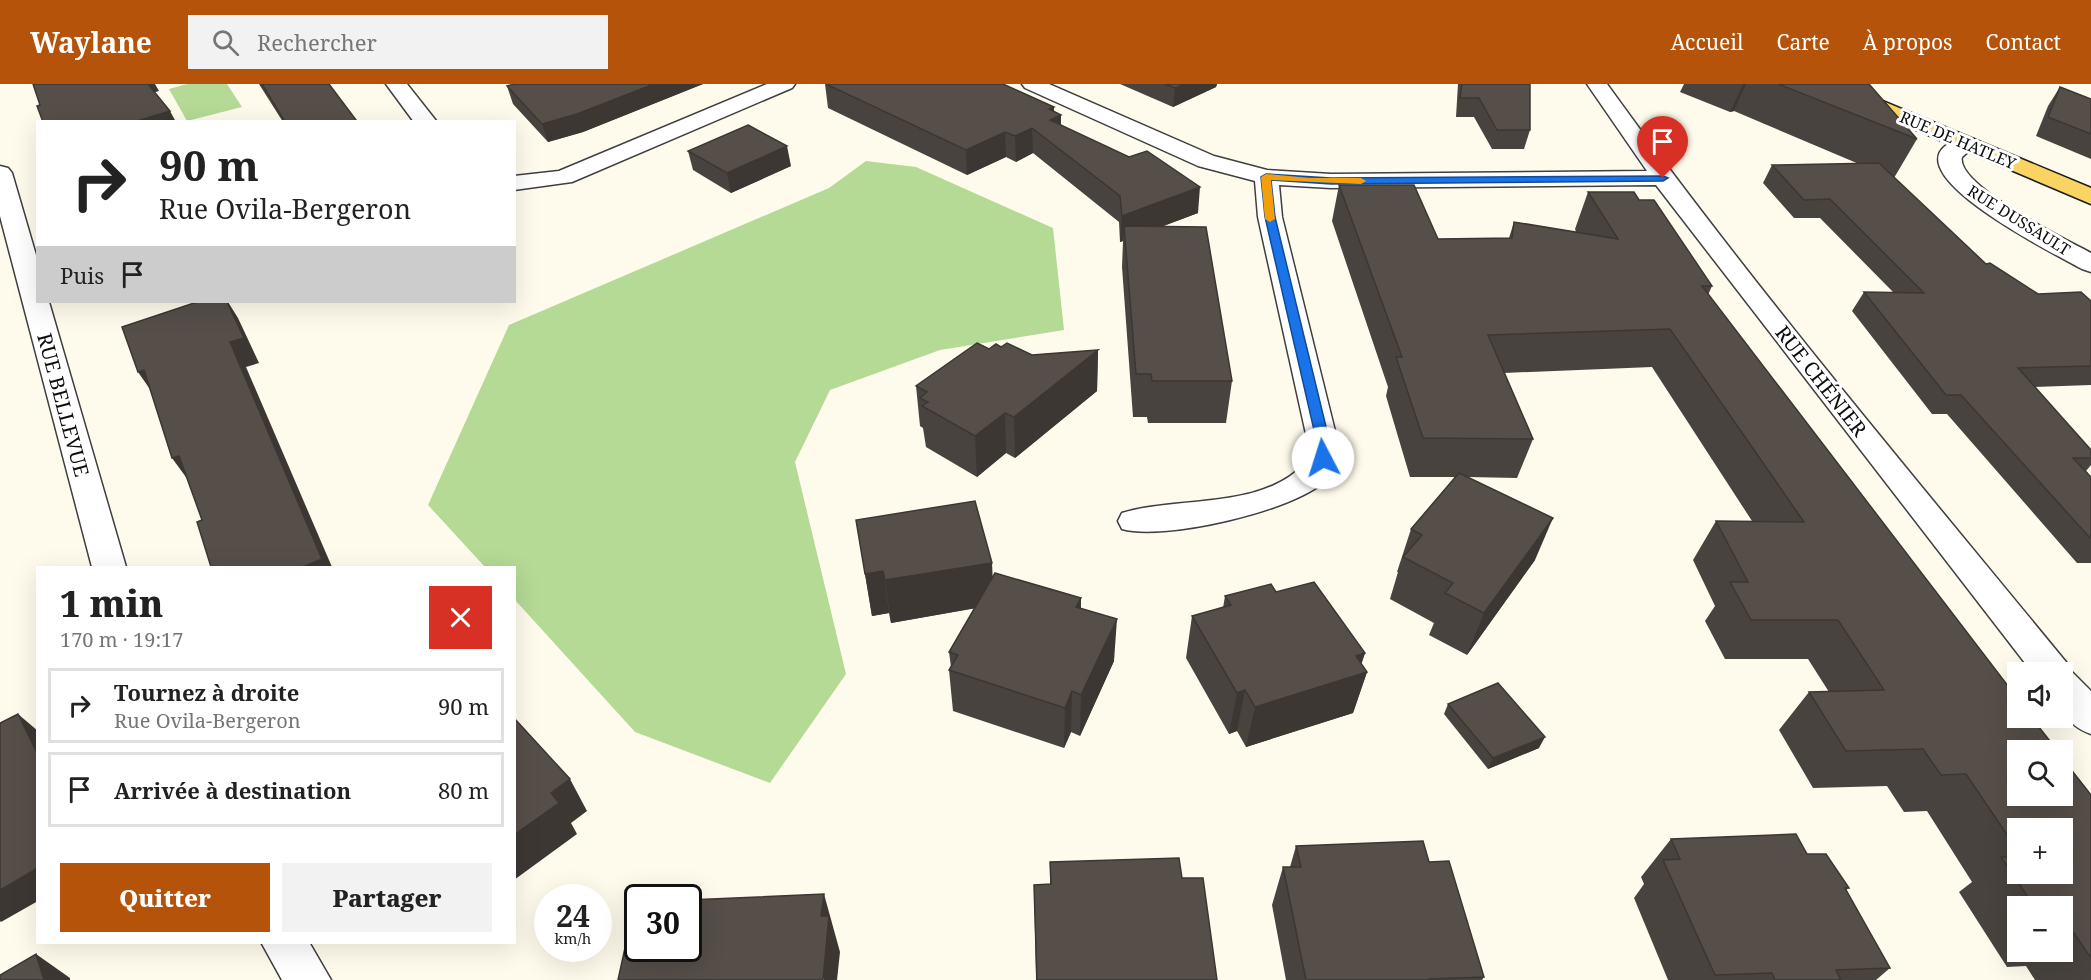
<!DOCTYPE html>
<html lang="fr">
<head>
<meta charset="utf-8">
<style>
	:root { --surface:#fff; --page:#f2f2f2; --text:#222; --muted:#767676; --line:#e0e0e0; --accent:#b45309 }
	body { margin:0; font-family:"Noto Serif",serif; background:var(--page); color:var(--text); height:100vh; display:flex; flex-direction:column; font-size:22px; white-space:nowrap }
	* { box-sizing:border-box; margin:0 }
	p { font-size:20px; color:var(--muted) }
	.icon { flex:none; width:33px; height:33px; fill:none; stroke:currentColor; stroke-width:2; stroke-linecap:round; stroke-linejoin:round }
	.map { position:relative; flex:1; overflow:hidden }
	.drawer { position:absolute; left:36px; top:482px; width:480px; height:378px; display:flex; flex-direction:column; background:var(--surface); border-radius:0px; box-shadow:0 6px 24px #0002 }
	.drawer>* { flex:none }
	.hud { position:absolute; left:36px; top:36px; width:480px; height:183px; border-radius:0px; box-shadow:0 6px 24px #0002; background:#fff; color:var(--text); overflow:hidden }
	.controls { position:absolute; left:2007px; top:578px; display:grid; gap:12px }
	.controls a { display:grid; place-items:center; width:66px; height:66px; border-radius:0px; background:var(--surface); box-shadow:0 6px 24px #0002; font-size:30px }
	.speed { position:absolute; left:534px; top:800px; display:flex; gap:12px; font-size:30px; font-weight:700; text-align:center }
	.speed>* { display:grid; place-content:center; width:78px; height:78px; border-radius:50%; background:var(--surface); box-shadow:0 6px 24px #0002; line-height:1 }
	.speed small { font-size:15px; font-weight:400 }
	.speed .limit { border:3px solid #111; border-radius:9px; background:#fff; color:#111 }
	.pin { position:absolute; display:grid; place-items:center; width:51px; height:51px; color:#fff; margin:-62px -26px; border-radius:50% 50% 50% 0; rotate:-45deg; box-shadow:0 0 6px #0007 }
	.pin .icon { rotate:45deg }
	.me { position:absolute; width:66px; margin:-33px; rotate:355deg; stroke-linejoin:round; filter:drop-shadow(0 0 4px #0008) }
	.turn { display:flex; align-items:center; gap:21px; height:126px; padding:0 24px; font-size:27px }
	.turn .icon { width:78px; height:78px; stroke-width:2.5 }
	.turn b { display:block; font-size:42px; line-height:51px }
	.then { display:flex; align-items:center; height:57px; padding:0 24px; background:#0003; gap:12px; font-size:22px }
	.round { display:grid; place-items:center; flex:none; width:63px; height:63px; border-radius:0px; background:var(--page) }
	.headline { display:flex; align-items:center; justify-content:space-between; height:102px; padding:0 24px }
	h1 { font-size:36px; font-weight:800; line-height:45px }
	.primary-button { display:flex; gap:12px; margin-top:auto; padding:12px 24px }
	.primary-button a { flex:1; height:69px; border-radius:0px; background:var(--accent); color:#fff; font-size:24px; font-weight:800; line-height:69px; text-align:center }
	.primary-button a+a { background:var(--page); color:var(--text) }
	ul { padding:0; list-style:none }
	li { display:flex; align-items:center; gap:18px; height:75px; margin:0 12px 9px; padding:0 12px; border:3px solid var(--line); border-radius:0px }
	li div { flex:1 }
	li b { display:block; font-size:22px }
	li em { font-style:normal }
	header { display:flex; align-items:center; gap:36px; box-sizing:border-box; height:84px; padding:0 30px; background:var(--accent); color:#fff }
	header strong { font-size:28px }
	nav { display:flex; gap:33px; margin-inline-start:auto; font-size:21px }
	.search { width:420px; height:54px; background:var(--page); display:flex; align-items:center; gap:15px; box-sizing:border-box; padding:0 21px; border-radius:0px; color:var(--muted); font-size:22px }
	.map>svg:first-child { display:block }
	.forest { fill:#b4da95 }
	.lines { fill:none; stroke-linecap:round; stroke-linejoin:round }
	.street-casing { stroke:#3f3f3f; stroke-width:3 }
	.primary-casing { stroke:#1d1d1d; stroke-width:3 }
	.street { fill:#fff; fill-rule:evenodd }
	.primary { fill:#f9d462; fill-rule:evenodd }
	.wall { fill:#49433f; fill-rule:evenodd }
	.shaded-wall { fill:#3c3733 }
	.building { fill:#554e49; stroke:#3c3733; stroke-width:1.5 }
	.route { fill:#1a73e8; stroke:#114b97; stroke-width:1.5 }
	.slow { fill:#f59e0b }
	.labels { text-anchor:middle; stroke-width:6; stroke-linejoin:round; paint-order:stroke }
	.far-street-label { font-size:16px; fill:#0c0c0c; stroke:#fff }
	.street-label { font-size:20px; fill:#0c0c0c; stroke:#fff }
</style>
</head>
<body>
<header>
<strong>Waylane</strong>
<div class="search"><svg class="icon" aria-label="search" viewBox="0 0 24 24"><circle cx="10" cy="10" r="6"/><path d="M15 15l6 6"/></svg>Rechercher</div>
<nav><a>Accueil</a><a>Carte</a><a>À propos</a><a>Contact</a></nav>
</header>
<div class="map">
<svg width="2091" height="896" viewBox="0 0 2091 896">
	<rect width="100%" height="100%" fill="#fffbec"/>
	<g class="forest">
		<path d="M 187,0 L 227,0 L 242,23 L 187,37 L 169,5 Z"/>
		<path d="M 866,77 L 916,83 L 1053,144 L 1064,246 L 940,266 L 830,306 L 795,378 L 846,590 L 770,699 L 635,648 L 515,516 L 514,483 L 485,483 L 428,421 L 509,241 L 829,104 Z"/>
	</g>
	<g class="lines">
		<defs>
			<g id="street">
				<path d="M 386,0 L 407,0 L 437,38 L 414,38 Z"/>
				<path d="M 767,0 L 795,0 L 792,4 L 572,98 L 514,106 L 514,92 L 559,87 Z"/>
				<path d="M 1022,0 L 1049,0 L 1214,72 L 1267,86 L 1331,90 L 1647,87 L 1587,0 L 1607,0 C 1751,200 1910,388 2066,578 L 2071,587 L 2091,607 L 2091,650 C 2058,638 2062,618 2062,588 L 2032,588 L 1656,101 L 1331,104 L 1279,101 L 1282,133 L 1338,359 C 1338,373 1335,387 1325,397 C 1294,427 1163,457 1122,445 L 1118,437 L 1122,429 C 1178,412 1263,426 1305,379 L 1308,359 L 1258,133 L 1255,97 L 1198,82 L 1025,4 Z"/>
				<path d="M 1966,53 L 1974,55 L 1977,60 L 1962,73 C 1955,101 2067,156 2091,169 L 2091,188 L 2082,185 C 2059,172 1868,78 1966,53 Z"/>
				<path d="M 0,82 L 8,84 L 12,89 L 38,178 L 38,218 L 49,218 L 126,483 L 92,483 L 0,132 Z"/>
				<path d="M 261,858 L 309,858 L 331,896 L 282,896 Z"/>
			</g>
			<path id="primary" d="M 1814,0 L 1842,0 L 2091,104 L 2091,120 L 1817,4 Z"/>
		</defs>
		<use href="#street" class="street-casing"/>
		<use href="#primary" class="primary-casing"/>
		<use href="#street" class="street"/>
		<use href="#primary" class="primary"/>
	</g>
	<g class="wall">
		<path d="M 259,0 L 329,0 L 356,38 L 283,38 Z"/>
		<path d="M 514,0 L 703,0 L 583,48 L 548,58 L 513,20 L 507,2 Z"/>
		<path d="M 825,0 L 1054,27 L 1061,31 L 1061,41 L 1198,129 L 1161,143 L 1232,297 L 1226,339 L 1148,339 L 1147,333 L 1133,333 L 1122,183 L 1123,157 L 1120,158 L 1119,138 L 1033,69 L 1016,78 L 1006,73 L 967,91 L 828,24 Z"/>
		<path d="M 1120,0 L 1217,0 L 1216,3 L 1173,23 Z"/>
		<path d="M 1458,0 L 1530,0 L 1530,46 L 1524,65 L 1492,65 L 1474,33 L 1456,33 Z"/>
		<path d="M 1684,0 L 1869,0 L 1917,55 L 1894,94 L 1986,180 L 2038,210 L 2091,217 L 2091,301 L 2034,303 L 2091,366 L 2091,381 L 2086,387 L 2091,393 L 2091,479 L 2077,479 L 1947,330 L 1932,330 L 1852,227 L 1864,208 L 1893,208 L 1820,134 L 1794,134 L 1763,99 L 1772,81 L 1859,80 L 1734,27 L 1730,28 L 1680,8 Z"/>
		<path d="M 2060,3 L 2091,15 L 2091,75 L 2036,52 L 2048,22 Z"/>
		<path d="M 688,67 L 791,82 L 731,109 L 693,86 Z"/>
		<path d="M 1339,101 L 1438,155 L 1509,154 L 1514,138 L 1576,148 L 1575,145 L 1588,108 L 1639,116 L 1712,202 L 1708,211 L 2091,711 L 2091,896 L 2035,896 L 2026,882 L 2007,883 L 1959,808 L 1972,798 L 1927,727 L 1904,728 L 1887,702 L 1813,704 L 1779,646 L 1809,608 L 1829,608 L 1808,575 L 1725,575 L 1705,537 L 1715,522 L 1693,476 L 1716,437 L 1752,437 L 1652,283 L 1504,289 L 1533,355 L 1517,394 L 1468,393 L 1535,476 L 1467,571 L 1429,551 L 1434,539 L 1390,515 L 1398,488 L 1397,488 L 1411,445 L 1455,393 L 1410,393 L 1386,312 L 1388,303 L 1332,137 ZM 2018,744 L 2062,789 L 2018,789 ZM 2018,822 L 2062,822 L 2062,867 L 2018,867 Z"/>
		<path d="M 1001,263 L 1032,271 L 1098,266 L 1097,307 L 1015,374 L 1006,369 L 977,393 L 926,363 L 923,344 L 920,342 L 916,302 Z"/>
		<path d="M 856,436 L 992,479 L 992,494 L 1081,514 L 1081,524 L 1114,577 L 1080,652 L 1071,648 L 1064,664 L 953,627 L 949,586 L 951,583 L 949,568 L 975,524 L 891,539 L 889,529 L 872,532 Z"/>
		<path d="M 1276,508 L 1365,569 L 1361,580 L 1367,588 L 1353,629 L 1246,663 L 1237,647 L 1229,650 L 1186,574 L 1192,532 L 1223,524 L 1225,512 Z"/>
		<path d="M 1448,620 L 1539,664 L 1488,685 L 1444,630 Z"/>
		<path d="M 1671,755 L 1807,770 L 1849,804 L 1846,806 L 1890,884 L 1876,896 L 1668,896 L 1634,814 L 1644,800 L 1641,793 Z"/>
		<path d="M 1296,762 L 1429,778 L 1484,893 L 1482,896 L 1286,896 L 1272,821 L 1283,783 L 1290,783 Z"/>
		<path d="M 1050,778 L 1182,794 L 1217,896 L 1036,896 L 1034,801 L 1050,800 Z"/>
	</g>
	<g class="shaded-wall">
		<path d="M 144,0 L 155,0 L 159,7 L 149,10 Z"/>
		<path d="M 654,0 L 703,0 L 583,48 L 548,58 L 542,40 Z"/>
		<path d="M 1185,0 L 1217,0 L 1216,3 L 1173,23 L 1175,4 Z"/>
		<path d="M 1743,0 L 1746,0 L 1734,27 L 1730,28 Z"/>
		<path d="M 1054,23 L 1054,34 L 1061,31 L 1061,55 L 1049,50 L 1049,25 Z"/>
		<path d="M 170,27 L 176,38 L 134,38 Z"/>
		<path d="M 1032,44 L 1033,69 L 1016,78 L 1015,52 Z"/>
		<path d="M 1005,48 L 1006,73 L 967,91 L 966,66 Z"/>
		<path d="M 787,62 L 791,82 L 731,109 L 727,89 Z"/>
		<path d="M 1200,103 L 1198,129 L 1125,156 L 1124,142 L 1123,157 L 1120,158 L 1122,132 Z"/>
		<path d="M 227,218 L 228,218 L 238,234 L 259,279 L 246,283 L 332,483 L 303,483 L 230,258 Z"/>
		<path d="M 1098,266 L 1097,307 L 1015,374 L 1014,333 Z"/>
		<path d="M 144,286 L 156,314 L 138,288 Z"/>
		<path d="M 1005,329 L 1006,369 L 977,393 L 975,352 Z"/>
		<path d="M 179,372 L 191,400 L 172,374 Z"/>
		<path d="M 1553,434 L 1535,476 L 1467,571 L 1484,529 Z"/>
		<path d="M 992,479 L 994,521 L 891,539 L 885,496 Z"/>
		<path d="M 883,487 L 889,529 L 872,532 L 865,490 Z"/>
		<path d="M 1081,514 L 1079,556 L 1076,523 Z"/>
		<path d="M 1117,535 L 1114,577 L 1080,652 L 1081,611 Z"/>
		<path d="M 1365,569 L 1358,591 L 1367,588 L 1353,629 L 1246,663 L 1255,623 L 1356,572 Z"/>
		<path d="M 1245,606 L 1237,647 L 1229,650 L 1237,609 Z"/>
		<path d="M 1072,607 L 1071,648 L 1064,664 L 1065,624 Z"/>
		<path d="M 18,630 L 38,647 L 38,671 Z"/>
		<path d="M 1545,653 L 1539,664 L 1488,685 L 1493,674 Z"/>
		<path d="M 570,695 L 587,727 L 571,739 L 577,750 L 514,796 L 514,751 L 551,709 Z"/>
		<path d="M 38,784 L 38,817 L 1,838 L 0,837 L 0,806 Z"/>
		<path d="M 824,810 L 840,868 L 837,896 L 824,896 L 821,832 Z"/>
		<path d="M 36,870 L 70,894 L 70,896 L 44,896 Z"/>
	</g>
	<g class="building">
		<path d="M 33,0 L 148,0 L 170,27 L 134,38 L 43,38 L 37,22 L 40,21 Z"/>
		<path d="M 262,0 L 329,0 L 356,36 L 351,38 L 285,38 Z"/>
		<path d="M 514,0 L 654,0 L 577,30 L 542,40 L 507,2 Z"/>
		<path d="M 826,0 L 1003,0 L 1054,23 L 1049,25 L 1061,31 L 1050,36 L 1129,73 L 1147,67 L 1200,103 L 1122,132 L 1120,112 L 1032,44 L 1015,52 L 1005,48 L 966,66 Z"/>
		<path d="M 1165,0 L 1185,0 L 1175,4 Z"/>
		<path d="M 1462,0 L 1530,0 L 1530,46 L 1497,46 L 1479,14 L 1460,14 Z"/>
		<path d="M 1778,0 L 1869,0 L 1917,55 Z"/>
		<path d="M 2060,3 L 2091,15 L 2091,50 L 2048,33 Z"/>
		<path d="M 748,41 L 787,62 L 727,89 L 688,67 Z"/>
		<path d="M 1879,79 L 1986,180 L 1990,179 L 2038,210 L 2081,208 L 2091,217 L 2091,282 L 2018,284 L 2091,366 L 2091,374 L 2073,374 L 2091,393 L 2091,455 L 1961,311 L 1946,311 L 1864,208 L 1924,209 L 1830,115 L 1804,116 L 1772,81 Z"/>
		<path d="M 1339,101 L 1414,101 L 1438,155 L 1512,154 L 1514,138 L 1618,155 L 1588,108 L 1634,108 L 1639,116 L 1654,116 L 1712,202 L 1702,202 L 2018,615 L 2018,633 L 2031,633 L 2057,666 L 2018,666 L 2018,711 L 2062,711 L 2062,674 L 2091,711 L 2091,874 L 2074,849 L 2062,850 L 2062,822 L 2034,822 L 2001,773 L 2018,773 L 2018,789 L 2062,789 L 2062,744 L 2018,744 L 2018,767 L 1966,690 L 1941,691 L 1923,665 L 1846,667 L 1809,608 L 1884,606 L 1838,536 L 1751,536 L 1730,498 L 1748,498 L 1716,437 L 1804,438 L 1670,245 L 1488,251 L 1533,355 L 1423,354 L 1396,273 L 1402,273 Z"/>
		<path d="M 1124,142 L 1206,143 L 1232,297 L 1152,297 L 1151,290 L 1136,290 Z"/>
		<path d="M 197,218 L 227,218 L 244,254 L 230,258 L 322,475 L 303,483 L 211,483 L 197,438 L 202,436 L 179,372 L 172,374 L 144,286 L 138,288 L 122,243 Z"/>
		<path d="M 977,259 L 989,265 L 996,260 L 1001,263 L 1007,259 L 1032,271 L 1098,266 L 1014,333 L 1005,329 L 975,352 L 922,322 L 928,318 L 920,314 L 927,308 L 916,302 Z"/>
		<path d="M 1459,389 L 1553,434 L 1484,529 L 1445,509 L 1453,499 L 1403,473 L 1422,451 L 1411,445 Z"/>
		<path d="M 975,417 L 992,479 L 885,496 L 883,487 L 865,490 L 856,436 Z"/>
		<path d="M 995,489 L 1081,514 L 1076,523 L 1117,535 L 1081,611 L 1072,607 L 1065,624 L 949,586 L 958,571 L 949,568 Z"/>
		<path d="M 1314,498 L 1365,569 L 1356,572 L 1367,588 L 1255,623 L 1245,606 L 1237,609 L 1192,532 L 1231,521 L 1225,512 L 1271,500 L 1276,508 Z"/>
		<path d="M 1498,599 L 1545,653 L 1493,674 L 1448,620 Z"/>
		<path d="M 18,630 L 38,671 L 38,784 L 0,806 L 0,639 Z"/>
		<path d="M 514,634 L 570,695 L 551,709 L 559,719 L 514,751 Z"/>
		<path d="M 1796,750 L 1807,770 L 1826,770 L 1849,804 L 1845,804 L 1890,884 L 1836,886 L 1841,896 L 1775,896 L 1772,889 L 1715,891 L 1663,776 L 1680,775 L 1671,755 Z"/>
		<path d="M 1423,757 L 1429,778 L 1449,777 L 1484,893 L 1430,895 L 1431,896 L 1306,896 L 1283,783 L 1301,783 L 1296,762 Z"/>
		<path d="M 1179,774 L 1182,794 L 1203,794 L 1217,896 L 1037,896 L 1034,801 L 1051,800 L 1050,778 Z"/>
		<path d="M 824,810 L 821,832 L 829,832 L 823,896 L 618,896 L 630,841 L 638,840 L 638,864 L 688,864 L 688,816 Z"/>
		<path d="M 36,870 L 44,896 L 0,896 L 0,891 Z"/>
	</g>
	<path class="route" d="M 1266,90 L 1331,94 L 1663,92 L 1668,94 L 1663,97 L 1331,100 L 1271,96 L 1275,133 L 1330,359 L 1329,374 L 1323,379 L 1316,374 L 1317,359 L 1265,133 L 1261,93 Z"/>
	<path class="slow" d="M 1266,90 L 1309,94 L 1361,94 L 1366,97 L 1361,100 L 1271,96 L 1275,135 L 1270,138 L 1265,135 L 1261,93 Z"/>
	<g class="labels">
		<g class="far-street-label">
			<text transform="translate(1958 56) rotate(23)" y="6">RUE DE HATLEY</text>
			<text transform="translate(2019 136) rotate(32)" y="6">RUE DUSSAULT</text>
		</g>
		<g class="street-label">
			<text transform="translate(1821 297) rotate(52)" y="7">RUE CHÉNIER</text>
			<text transform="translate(63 321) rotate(75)" y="7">RUE BELLEVUE</text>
		</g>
	</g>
</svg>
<div class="controls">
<a><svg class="icon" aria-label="sound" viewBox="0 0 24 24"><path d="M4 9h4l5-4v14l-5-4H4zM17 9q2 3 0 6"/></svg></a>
<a><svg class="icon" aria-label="search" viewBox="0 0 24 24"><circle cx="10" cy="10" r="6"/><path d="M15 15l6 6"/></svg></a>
<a>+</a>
<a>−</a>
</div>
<div class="speed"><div>24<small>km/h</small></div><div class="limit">30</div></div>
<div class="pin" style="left:1663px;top:94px;background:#d93025"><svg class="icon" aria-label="arrive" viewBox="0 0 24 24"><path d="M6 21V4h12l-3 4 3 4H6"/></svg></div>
<svg class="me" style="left:1323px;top:374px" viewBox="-20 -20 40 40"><circle r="19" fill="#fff"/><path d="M0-13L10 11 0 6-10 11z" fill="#1a73e8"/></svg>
<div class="hud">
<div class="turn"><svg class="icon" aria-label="right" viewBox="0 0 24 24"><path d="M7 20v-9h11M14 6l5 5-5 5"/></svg><div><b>90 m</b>Rue Ovila-Bergeron</div></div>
<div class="then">Puis<svg class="icon" aria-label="arrive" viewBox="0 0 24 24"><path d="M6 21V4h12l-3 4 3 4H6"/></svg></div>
</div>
<section class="drawer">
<div class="headline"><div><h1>1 min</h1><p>170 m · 19:17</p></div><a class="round" style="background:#d93025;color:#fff"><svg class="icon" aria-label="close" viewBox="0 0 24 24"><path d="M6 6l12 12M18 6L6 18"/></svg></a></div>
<ul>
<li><svg class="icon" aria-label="right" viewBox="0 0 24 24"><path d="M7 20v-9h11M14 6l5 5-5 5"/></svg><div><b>Tournez à droite</b><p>Rue Ovila-Bergeron</p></div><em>90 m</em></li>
<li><svg class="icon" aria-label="arrive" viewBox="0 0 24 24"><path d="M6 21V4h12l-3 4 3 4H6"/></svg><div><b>Arrivée à destination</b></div><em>80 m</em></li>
</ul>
<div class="primary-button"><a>Quitter</a><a>Partager</a></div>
</section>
</div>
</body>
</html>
